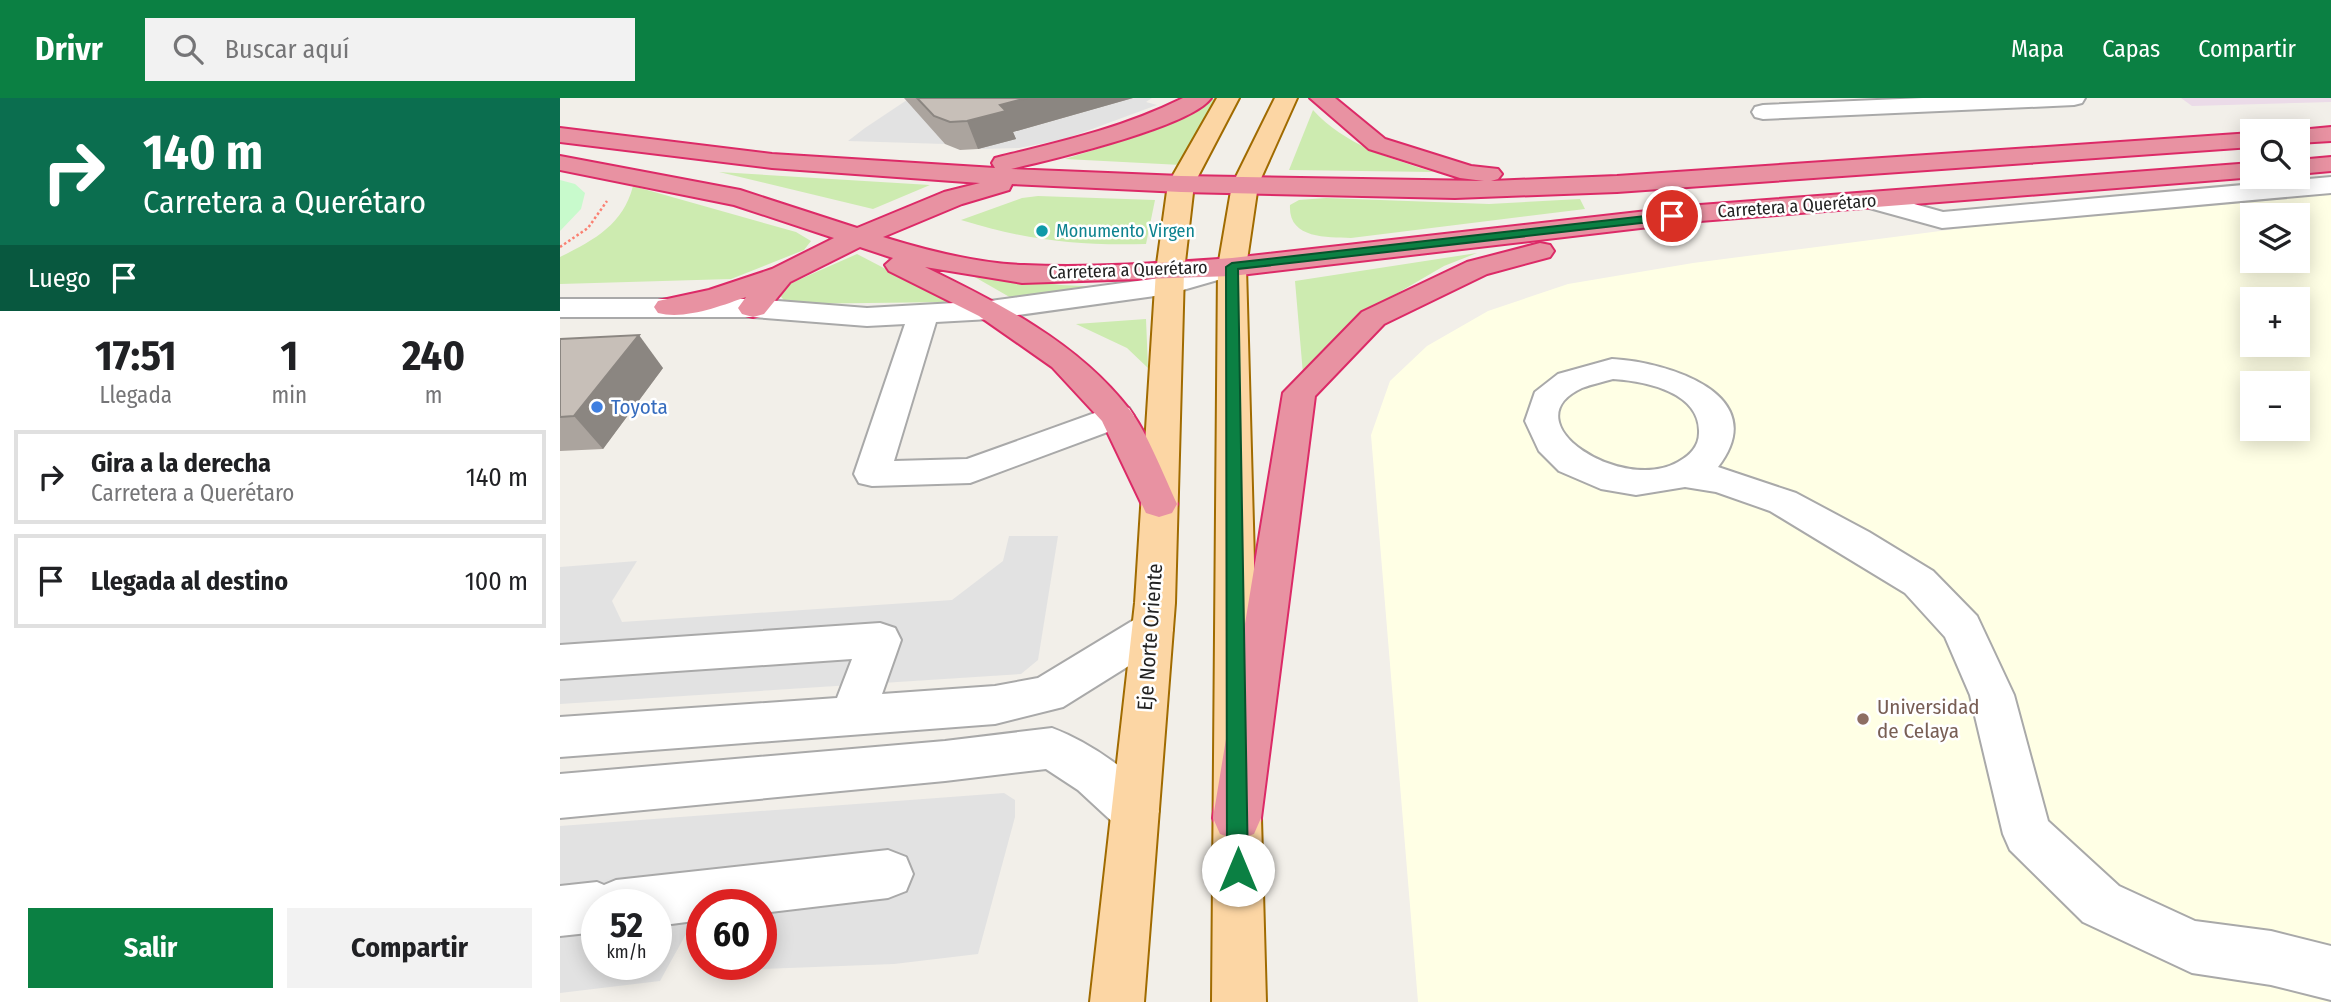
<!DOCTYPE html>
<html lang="es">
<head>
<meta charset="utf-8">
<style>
	:root { --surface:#fff; --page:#f2f2f2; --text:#202124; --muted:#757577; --line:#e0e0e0; --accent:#0b8043 }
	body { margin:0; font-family:"Fira Sans Condensed",sans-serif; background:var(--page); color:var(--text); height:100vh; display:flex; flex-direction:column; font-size:26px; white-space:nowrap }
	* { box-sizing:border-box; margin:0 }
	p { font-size:23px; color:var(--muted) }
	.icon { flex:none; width:38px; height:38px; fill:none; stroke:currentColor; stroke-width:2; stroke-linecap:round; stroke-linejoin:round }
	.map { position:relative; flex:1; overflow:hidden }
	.sheet { display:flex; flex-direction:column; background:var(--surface); width:560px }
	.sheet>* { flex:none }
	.guide { background:#0b6e4f; color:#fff; overflow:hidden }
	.buttons { position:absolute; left:1680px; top:21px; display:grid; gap:14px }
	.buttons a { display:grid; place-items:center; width:70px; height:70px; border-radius:0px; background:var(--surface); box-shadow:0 4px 18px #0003; font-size:35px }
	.speed { position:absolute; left:21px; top:791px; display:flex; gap:14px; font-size:35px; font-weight:700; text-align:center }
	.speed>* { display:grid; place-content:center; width:91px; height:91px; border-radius:50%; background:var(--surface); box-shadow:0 4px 18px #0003; line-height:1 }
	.speed small { font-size:18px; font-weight:400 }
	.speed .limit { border:10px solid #d22; background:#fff; color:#111 }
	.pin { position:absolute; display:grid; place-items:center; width:60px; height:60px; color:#fff; margin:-30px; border:4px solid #fff; border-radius:50%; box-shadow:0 2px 7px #0007 }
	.me { position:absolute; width:77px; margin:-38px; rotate:0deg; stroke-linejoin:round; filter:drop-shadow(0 0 5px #0008) }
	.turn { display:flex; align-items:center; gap:24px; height:147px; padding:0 28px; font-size:32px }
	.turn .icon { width:91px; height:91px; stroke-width:2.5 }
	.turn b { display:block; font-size:49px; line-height:60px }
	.then { display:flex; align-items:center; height:66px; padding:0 28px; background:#0003; gap:14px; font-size:26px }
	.eta { display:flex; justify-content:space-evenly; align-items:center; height:119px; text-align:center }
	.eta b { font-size:42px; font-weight:700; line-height:49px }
	.button { display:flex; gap:14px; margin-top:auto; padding:14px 28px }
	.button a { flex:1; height:80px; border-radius:0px; background:var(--accent); color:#fff; font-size:28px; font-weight:700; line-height:80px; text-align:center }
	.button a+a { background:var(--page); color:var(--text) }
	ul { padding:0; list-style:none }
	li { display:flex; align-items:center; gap:21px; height:94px; margin:0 14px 10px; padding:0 14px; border:4px solid var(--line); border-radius:0px }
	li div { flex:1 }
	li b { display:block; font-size:26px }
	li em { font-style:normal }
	header { display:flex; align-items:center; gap:42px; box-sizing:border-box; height:98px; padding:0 35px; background:var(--accent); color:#fff }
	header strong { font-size:33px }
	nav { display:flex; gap:38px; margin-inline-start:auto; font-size:24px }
	.search { width:490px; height:63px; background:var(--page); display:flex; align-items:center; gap:18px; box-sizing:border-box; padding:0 24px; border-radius:0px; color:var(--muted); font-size:26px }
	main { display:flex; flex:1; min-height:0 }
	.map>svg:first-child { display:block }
	.industrial { fill:#ebdbe8 }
	.education { fill:#ffffe5; fill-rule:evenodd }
	.grass { fill:#cdebb0 }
	.park { fill:#c8facc }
	.parking { fill:#e2e2e2; fill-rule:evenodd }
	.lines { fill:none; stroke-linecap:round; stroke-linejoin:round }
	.minor-casing { stroke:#a9a9a9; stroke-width:4 }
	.major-casing { stroke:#a06b00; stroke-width:4 }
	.highway-casing { stroke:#dc2a67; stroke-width:4 }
	.path { stroke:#fa8072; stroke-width:2.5; stroke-dasharray:2.5 2.5; stroke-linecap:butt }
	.minor { fill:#fff; fill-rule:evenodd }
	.major { fill:#fcd6a4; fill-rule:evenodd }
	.highway { fill:#e892a2; fill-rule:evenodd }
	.wall { fill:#aba49e }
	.shaded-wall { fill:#8b8681 }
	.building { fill:#c7bfb8; stroke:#8b8681; stroke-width:2 }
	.route { fill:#0b8043; stroke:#07532c; stroke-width:2 }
	.culture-dot { fill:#0f9aa8; stroke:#fff; stroke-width:2.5 }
	.shop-dot { fill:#3f7fe0; stroke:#fff; stroke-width:2.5 }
	.education-dot { fill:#8d6e63; stroke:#fff; stroke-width:2.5 }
	.labels { text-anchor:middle; stroke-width:5; stroke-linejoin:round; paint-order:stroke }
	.far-street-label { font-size:18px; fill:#222; stroke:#fff }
	.far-culture-label { font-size:18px; fill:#0d838f; stroke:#fff; text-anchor:start }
	.shop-label { font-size:21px; fill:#366cbe; stroke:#fff; text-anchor:start }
	.street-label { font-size:21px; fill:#222; stroke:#fff }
	.education-label { font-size:21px; fill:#785e54; stroke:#fff; text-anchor:start }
</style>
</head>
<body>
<header>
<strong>Drivr</strong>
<div class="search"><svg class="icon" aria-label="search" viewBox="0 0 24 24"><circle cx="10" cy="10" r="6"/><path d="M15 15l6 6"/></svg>Buscar aquí</div>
<nav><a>Mapa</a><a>Capas</a><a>Compartir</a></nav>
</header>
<main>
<section class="sheet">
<div class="guide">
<div class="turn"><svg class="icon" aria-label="right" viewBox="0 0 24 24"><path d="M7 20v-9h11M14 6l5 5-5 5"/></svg><div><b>140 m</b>Carretera a Querétaro</div></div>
<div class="then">Luego<svg class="icon" aria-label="arrive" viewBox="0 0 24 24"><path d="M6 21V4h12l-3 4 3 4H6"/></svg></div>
</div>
<div class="eta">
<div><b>17:51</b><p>Llegada</p></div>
<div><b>1</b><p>min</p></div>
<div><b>240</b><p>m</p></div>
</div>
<ul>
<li><svg class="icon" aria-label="right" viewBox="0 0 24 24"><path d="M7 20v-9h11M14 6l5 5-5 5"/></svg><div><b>Gira a la derecha</b><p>Carretera a Querétaro</p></div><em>140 m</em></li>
<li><svg class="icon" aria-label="arrive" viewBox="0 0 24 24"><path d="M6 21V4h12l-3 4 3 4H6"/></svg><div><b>Llegada al destino</b></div><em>100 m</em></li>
</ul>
<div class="button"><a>Salir</a><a>Compartir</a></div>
</section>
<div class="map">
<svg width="1771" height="904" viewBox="0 0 1771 904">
	<rect width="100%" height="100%" fill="#f2efe9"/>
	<path class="industrial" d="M 1621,0 L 1771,0 L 1771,4 L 1632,8 Z"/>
	<path class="education" d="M 1771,94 L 1771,904 L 858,904 L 811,337 L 830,283 L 867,248 L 928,213 L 1008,186 L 1133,165 L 1442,125 ZM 1692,117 L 1738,117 L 1738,163 L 1692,163 ZM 1692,201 L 1738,201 L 1738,247 L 1692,247 ZM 1692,285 L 1738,285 L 1738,331 L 1692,331 Z"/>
	<g class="grass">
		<path d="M 655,0 L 659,0 L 621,67 L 505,61 L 591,34 Z"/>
		<path d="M 753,12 C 784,46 830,61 874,74 L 729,72 Z"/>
		<path d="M 159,74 L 370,87 L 313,111 Z"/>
		<path d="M 73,88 L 236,134 L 251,143 L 244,152 L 171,181 L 0,186 L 0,159 C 34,142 63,127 73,88 Z"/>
		<path d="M 478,98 L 595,102 L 586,146 C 518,148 466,142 401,122 L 462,100 Z"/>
		<path d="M 766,100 L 929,106 L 1020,101 L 1025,111 L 791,140 C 766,139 728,141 730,107 L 739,102 Z"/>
		<path d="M 917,155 L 884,168 L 817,207 L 743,276 L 735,183 Z"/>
		<path d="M 297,156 L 389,204 L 227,206 L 218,195 L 227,187 Z"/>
		<path d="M 406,174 L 501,187 L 546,189 L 453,201 Z"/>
		<path d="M 586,221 L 588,270 L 567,250 L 516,226 Z"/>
	</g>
	<path class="park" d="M 0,82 L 15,86 L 25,95 L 21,111 L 0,133 Z"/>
	<g class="parking">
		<path d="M 573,0 L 592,0 L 586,4 L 597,7 L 505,41 L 459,50 L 418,51 L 455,41 L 450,35 Z"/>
		<path d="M 347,2 L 385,46 L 288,43 L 305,30 Z"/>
		<path d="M 449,438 L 498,438 L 478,562 L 461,576 L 0,606 L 0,469 L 77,463 L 52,503 L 62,524 L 392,502 L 443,463 Z"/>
		<path d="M 444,695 L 455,702 L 455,719 L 418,856 L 334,866 L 175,872 L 178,866 L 201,866 L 201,807 L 142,807 L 100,883 L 0,895 L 0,728 ZM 37,807 L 96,807 L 96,866 L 37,866 Z"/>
	</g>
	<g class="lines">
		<defs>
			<g id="minor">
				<path d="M 1363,0 L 1525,0 L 1522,5 L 1514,7 L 1203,21 L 1195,19 L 1192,14 L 1195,9 L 1203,7 Z"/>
				<path d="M 1771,79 L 1771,95 L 1382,130 L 1302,108 L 1298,102 L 1302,96 L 1311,94 L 1383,114 Z"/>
				<path d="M 672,160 L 682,163 L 686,169 L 682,175 L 609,196 L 430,221 L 376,224 L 334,363 L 407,361 L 557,307 L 569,310 L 574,318 L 569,326 L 410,385 L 312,388 L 299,385 L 294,376 L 345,226 L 307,228 L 193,219 L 0,219 L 0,201 L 193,201 L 307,210 L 430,203 L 607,179 Z"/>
				<path d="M 1052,261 C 1107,264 1214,296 1158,369 L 1236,395 L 1309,434 L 1373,473 L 1417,518 L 1454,597 L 1488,723 L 1559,788 L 1635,823 L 1711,833 L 1771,848 L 1771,902 L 1711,887 L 1632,875 L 1523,824 L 1450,752 L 1443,736 L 1410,597 L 1385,539 L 1345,495 L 1210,413 L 1156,394 L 1125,389 L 1076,397 L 1041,391 L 999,373 L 979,353 L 965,323 L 975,294 L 998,276 ZM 1053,281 C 1085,283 1141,294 1139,335 C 1139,349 1129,358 1118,364 C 1062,396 949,324 1022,290 C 1032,286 1043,284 1053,281 Z"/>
				<path d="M 592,515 L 607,520 L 613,532 L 607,544 L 503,609 L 435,626 L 0,659 L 0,619 L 277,600 L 292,561 L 0,581 L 0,547 L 320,525 L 335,530 L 341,542 L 322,596 L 435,588 L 478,580 L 577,520 Z"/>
				<path d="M 492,630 C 527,643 583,678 599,713 L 592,729 L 575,735 L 558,729 L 518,692 L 486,671 L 385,683 L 0,720 L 0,676 L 385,643 Z"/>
				<path d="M 328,752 L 346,759 L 353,776 L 346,793 L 328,800 L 201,815 L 201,807 L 142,807 L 142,822 L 96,828 L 96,807 L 37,807 L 37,834 L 0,838 L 0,788 L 37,784 L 44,787 L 56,782 Z"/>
			</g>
			<g id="major">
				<path d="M 657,0 L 679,0 L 634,86 L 624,173 L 615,505 L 584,904 L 530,904 L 575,505 L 596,173 L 608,86 Z"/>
				<path d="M 715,0 L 737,0 L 698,87 L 686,169 L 706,904 L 652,904 L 658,169 L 672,87 Z"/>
			</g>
			<g id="highway">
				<path d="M 623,0 L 651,0 C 631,29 489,62 451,71 L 621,78 L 924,83 L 900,80 L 809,51 L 750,0 L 775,0 L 825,41 L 911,68 L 938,71 L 942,76 L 938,81 L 931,83 L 1057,78 L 1692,35 L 1692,49 L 1057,94 L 895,100 L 621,94 L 452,86 L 449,92 L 402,106 L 323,139 C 365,152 420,166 464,167 C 533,170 603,165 672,160 L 1140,107 L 1692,65 L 1692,79 L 1695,79 L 1140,123 L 672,178 L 462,185 L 365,169 C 439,205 517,244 569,311 C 587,334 604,378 617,406 L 612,415 L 599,419 L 586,415 L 542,323 L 492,269 L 419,218 L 329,173 L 325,167 L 333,160 L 300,149 L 230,184 L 204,216 L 193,219 L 182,216 L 178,210 L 186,199 C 161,208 125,222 98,215 L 94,209 L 98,203 L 149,192 L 212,171 L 274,140 L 174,107 L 0,72 L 0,58 L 180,92 L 297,130 L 384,94 L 420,85 L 212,70 L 0,44 L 0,30 L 212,56 L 435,70 L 432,65 L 435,60 C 500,44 563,30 623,0 Z"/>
				<path d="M 1771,29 L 1771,43 L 1738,45 L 1738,33 L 1729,33 Z"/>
				<path d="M 1771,59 L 1771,73 L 1738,76 L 1738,62 Z"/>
				<path d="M 980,145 L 990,147 L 994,153 L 990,159 L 927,176 L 824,226 L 755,298 L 701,720 L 694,736 L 677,742 L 660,736 L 653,720 L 723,295 L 802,214 L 907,164 Z"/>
			</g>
		</defs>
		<use href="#minor" class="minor-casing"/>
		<use href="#major" class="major-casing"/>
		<use href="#highway" class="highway-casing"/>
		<path class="path" d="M 0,149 L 28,130 L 47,103"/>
		<use href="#minor" class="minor"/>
		<use href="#major" class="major"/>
		<use href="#highway" class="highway"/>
	</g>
	<g class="wall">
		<path d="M 344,0 L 573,0 L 453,34 L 456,41 L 418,51 L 400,52 L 385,46 Z"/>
		<path d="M 0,241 L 103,270 L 43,351 L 0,353 Z"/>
	</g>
	<g class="shaded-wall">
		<path d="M 467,0 L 573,0 L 453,34 L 456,41 L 418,51 L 407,23 L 440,7 Z"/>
		<path d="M 79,237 L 103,270 L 43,351 L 14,318 Z"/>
	</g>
	<g class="building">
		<path d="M 357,0 L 467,0 L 440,7 L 446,13 L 407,23 L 390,24 L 374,18 Z"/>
		<path d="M 79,237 L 14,318 L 0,319 L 0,241 Z"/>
	</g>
	<path class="route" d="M 1112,115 L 1118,118 L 1116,121 L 678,171 L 688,772 L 685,779 L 678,782 L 670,779 L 667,772 L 666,169 L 672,165 Z"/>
	<circle class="culture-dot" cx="482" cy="133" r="7"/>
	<circle class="shop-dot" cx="37" cy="309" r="7"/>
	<circle class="education-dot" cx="1303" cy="621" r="7"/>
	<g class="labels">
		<g class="far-street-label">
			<text transform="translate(1237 108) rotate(-4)" y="6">Carretera a Querétaro</text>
			<text transform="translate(568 172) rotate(-2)" y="6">Carretera a Querétaro</text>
		</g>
		<g class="far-culture-label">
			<text x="496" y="139">Monumento Virgen</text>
		</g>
		<g class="shop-label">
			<text x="51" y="316">Toyota</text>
		</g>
		<g class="street-label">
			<text transform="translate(590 539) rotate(-86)" y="7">Eje Norte Oriente</text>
		</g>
		<g class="education-label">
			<text x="1317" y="616">Universidad<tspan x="1317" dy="24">de Celaya</tspan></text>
		</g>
	</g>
</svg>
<div class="buttons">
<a><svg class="icon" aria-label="search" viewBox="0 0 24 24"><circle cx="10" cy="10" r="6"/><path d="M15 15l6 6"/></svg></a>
<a><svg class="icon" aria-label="layers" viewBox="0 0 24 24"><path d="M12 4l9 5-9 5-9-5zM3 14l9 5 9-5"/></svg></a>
<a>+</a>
<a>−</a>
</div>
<div class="speed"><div>52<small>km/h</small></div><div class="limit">60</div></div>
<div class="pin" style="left:1112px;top:118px;background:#d93025"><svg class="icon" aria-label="arrive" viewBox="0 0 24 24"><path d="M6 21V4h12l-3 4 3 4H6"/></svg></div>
<svg class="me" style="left:678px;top:772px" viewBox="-20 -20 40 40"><circle r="19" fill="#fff"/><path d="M0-13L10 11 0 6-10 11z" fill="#0b8043"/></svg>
</div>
</main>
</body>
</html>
